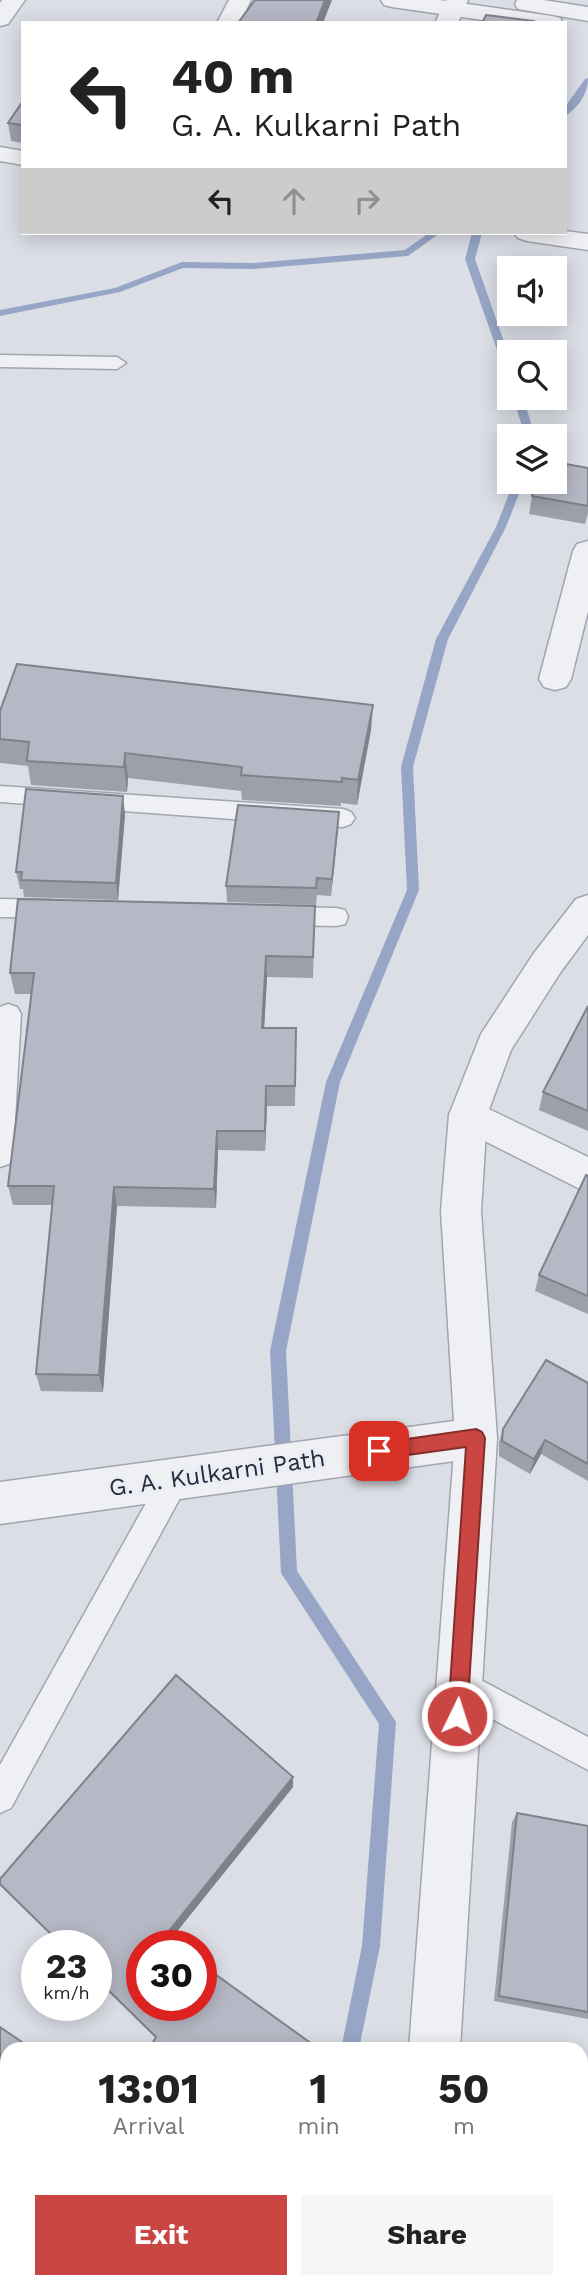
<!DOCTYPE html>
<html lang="en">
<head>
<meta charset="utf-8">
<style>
	:root { --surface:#fff; --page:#f6f6f6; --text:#222; --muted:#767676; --accent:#ca4642 }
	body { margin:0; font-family:"Work Sans",sans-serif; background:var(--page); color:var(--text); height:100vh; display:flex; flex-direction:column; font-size:26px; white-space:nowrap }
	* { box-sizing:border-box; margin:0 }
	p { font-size:23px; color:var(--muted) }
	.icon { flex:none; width:38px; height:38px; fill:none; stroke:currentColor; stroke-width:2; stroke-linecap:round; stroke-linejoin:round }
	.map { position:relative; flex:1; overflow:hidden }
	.drawer { position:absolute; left:0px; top:2042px; width:588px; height:247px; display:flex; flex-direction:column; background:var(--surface); border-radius:21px 21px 0 0; box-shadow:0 4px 18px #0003 }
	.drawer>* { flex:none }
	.banner { position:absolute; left:21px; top:21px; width:546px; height:214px; border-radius:0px; box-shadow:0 4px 18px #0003; background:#fff; color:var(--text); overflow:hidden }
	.buttons { position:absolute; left:497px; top:256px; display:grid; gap:14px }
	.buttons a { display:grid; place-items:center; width:70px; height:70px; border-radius:0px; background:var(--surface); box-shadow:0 4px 18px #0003; font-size:35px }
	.speed { position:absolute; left:21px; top:1930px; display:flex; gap:14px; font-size:35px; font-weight:700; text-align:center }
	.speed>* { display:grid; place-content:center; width:91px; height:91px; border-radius:50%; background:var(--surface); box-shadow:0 4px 18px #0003; line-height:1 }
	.speed small { font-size:18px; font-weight:400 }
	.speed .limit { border:10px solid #d22; background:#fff; color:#111 }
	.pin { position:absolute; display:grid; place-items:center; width:60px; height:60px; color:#fff; margin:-30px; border-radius:14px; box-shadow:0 4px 10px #0006 }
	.me { position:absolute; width:77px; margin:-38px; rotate:4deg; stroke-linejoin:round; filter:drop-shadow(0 0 5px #0008) }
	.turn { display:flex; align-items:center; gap:24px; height:147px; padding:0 35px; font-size:32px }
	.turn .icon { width:91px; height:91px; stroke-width:2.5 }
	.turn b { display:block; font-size:49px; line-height:60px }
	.lanes { display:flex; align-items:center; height:66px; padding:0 35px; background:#0003; justify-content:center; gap:35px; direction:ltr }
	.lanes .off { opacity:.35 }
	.eta { display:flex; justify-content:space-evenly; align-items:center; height:119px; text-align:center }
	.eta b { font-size:42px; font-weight:700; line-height:49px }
	.button { display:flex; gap:14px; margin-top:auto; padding:14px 35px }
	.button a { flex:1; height:80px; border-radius:0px; background:var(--accent); color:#fff; font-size:28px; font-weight:700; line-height:80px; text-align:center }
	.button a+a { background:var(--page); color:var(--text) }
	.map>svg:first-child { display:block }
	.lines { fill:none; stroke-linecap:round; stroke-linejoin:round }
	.stream { fill:#97a6c6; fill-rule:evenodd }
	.service-casing { stroke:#a2a4b0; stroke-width:3 }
	.minor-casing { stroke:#a2a4b0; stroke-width:3 }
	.tertiary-casing { stroke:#a2a4b0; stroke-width:3 }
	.service { fill:#eff0f4; fill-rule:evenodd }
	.minor { fill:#eff0f4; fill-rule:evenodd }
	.tertiary { fill:#eff0f4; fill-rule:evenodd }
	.wall { fill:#9d9fa9 }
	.shaded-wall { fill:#7f828a }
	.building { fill:#b6b9c5; stroke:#7f828a; stroke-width:2 }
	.route { fill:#ca4642; stroke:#832e2b; stroke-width:2 }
	.labels { text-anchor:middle; stroke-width:6; stroke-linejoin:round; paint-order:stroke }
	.street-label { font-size:24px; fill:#262a3c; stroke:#ebedf4 }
</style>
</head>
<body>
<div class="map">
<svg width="588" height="2288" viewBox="0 0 588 2288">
	<rect width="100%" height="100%" fill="#dcdee6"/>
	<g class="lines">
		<g class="stream">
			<path d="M 588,78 C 588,94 578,108 565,116 L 565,107 L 585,79 Z"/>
			<path d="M 429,233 L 440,233 L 408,256 L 254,269 L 183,268 L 120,292 L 0,316 L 0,310 L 115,288 L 182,262 L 254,263 L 405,250 Z"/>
			<path d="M 472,233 L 482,233 L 475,259 L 509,356 L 509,373 L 504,370 L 465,259 Z"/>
			<path d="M 513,397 L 523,397 L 535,436 L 525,436 Z"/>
			<path d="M 514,481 L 524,481 L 506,527 L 448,639 L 413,767 L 419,890 L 340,1082 L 286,1351 L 297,1571 L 396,1722 L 380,1946 L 359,2049 L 341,2049 L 362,1946 L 379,1724 L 281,1573 L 270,1351 L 326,1082 L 407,890 L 401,767 L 436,639 L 496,527 Z"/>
			<path d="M 275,2282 L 295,2282 L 292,2288 L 272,2288 Z"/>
		</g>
		<defs>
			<g id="service">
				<path d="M 0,355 L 117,357 L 126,363 L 117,369 L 0,367 Z"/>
				<path d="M 0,786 L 343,809 L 351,812 L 355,818 L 351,824 L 343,827 L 0,802 Z"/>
				<path d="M 0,899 L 51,900 L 59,902 L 63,909 L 59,916 L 51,918 L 0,917 Z"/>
				<path d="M 282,907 L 336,908 L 345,910 L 348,917 L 345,924 L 336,926 L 282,925 L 273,923 L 270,916 L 273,909 Z"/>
				<path d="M 8,1004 L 17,1007 L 21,1014 L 13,1156 L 9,1164 L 0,1167 L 0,1007 Z"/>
				<path d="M 175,1465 L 185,1469 L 190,1479 L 185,1489 L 11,1808 L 0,1813 L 0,1765 L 165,1469 Z"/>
				<path d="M 460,1669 L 588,1737 L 588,1770 L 449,1696 L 444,1685 L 449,1674 Z"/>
			</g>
			<g id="minor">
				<path d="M 2,0 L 25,0 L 8,24 L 0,26 L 0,3 Z"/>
				<path d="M 229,0 L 251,0 L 240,23 L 217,23 Z"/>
				<path d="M 446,0 L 468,0 L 458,23 L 435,23 Z"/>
				<path d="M 0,147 L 23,151 L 23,165 L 0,161 Z"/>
				<path d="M 565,231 L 588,234 L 588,250 L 527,241 L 518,238 L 514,233 Z"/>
				<path d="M 588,541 L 588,611 L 571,679 L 566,687 L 555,690 L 544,687 L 539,679 L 573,551 L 577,544 Z"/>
				<path d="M 468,1099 L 588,1157 L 588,1193 L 455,1126 L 449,1115 L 455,1104 Z"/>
				<path d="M 476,1418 L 491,1424 L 497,1438 L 460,2049 L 409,2049 L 455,1438 L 461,1424 Z"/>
				<rect x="391" y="2282" width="54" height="6"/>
			</g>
			<g id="tertiary">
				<path d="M 381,0 L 439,0 L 552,16 L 560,18 L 563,23 L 503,23 L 392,7 L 384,5 Z"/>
				<path d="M 517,0 L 543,0 L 588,7 L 588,21 L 518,9 L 515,4 Z"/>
				<path d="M 588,895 L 588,935 L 560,973 L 511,1050 L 487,1115 L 481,1211 L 497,1438 L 491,1452 L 476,1458 L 0,1524 L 0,1482 L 454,1421 L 441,1211 L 449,1115 L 481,1034 L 534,953 L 576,899 Z"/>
			</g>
		</defs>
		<use href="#service" class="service-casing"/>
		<use href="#minor" class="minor-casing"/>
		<use href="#tertiary" class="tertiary-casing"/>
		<use href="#service" class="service"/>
		<use href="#minor" class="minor"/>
		<use href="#tertiary" class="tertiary"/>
	</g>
	<g class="wall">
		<path d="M 23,101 L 23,143 L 11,141 L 8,123 Z"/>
		<path d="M 588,468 L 588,513 L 585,524 L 529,514 L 532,496 Z"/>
		<path d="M 0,711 L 371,730 L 357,805 L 341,803 L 341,806 L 242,800 L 241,791 L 128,778 L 127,792 L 31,785 L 28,766 L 0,763 Z"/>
		<path d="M 339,812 L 338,829 L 331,896 L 317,895 L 316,905 L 227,902 L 226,886 Z"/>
		<path d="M 125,814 L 118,900 L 24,897 L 23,889 L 20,889 L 16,872 Z"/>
		<path d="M 315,906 L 313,978 L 267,977 L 264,1028 L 296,1028 L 295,1106 L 267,1106 L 265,1151 L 218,1150 L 216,1208 L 117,1206 L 103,1392 L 41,1391 L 36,1374 L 52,1205 L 13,1205 L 8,1186 L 32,994 L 15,994 L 10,973 Z"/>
		<path d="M 588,1006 L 588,1131 L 539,1110 L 543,1092 Z"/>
		<path d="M 588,1176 L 588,1314 L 535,1291 L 539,1275 Z"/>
		<path d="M 588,1383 L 588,1481 L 541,1454 L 530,1474 L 499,1456 L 499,1443 L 503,1429 Z"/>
		<path d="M 293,1777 L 293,1787 L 169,1941 L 156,2038 L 96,1979 L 96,1946 L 62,1946 L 0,1885 Z"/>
		<path d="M 517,1813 L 588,1826 L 588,2019 L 494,2001 L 512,1822 Z"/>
	</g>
	<g class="shaded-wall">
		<path d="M 325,0 L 332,0 L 323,23 L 316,23 Z"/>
		<path d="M 373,705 L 371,730 L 357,805 L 358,780 Z"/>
		<path d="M 125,753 L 128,778 L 127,792 L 124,767 Z"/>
		<path d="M 123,796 L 125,814 L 118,900 L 116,883 Z"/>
		<path d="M 339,812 L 338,829 L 331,896 L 332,879 Z"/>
		<path d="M 266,956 L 267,977 L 263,1049 L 262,1028 Z"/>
		<path d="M 266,1086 L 267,1106 L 265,1151 L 265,1131 Z"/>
		<path d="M 217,1131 L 218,1150 L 216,1208 L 214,1189 Z"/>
		<path d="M 114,1187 L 117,1206 L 103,1392 L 99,1375 Z"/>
		<path d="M 545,1440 L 541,1454 L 530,1474 L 534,1459 Z"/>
		<path d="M 293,1777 L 293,1787 L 167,1944 L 164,1937 Z"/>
	</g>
	<g class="building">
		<path d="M 255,0 L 325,0 L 316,23 L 238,23 Z"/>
		<path d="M 486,15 L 534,21 L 533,23 L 482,23 Z"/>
		<path d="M 23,101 L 23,125 L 8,123 Z"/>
		<path d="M 555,462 L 588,468 L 588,506 L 532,496 L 536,481 L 555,481 Z"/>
		<path d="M 17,664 L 373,705 L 358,780 L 342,778 L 342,782 L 241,775 L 242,767 L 125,753 L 124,767 L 27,761 L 29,742 L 0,739 L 0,711 Z"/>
		<path d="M 26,789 L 123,796 L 116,883 L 21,880 L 22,872 L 16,872 Z"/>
		<path d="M 238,805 L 339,812 L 332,879 L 317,878 L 316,888 L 226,886 Z"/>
		<path d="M 18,899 L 315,906 L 313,957 L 266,956 L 262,1028 L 296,1028 L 295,1086 L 266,1086 L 265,1131 L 217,1131 L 214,1189 L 114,1187 L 99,1375 L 36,1374 L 54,1186 L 8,1186 L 34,973 L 10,973 Z"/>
		<path d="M 588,1006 L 588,1111 L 543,1092 Z"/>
		<path d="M 586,1175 L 588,1176 L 588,1296 L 539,1275 Z"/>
		<path d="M 546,1360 L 588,1383 L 588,1464 L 545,1440 L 534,1459 L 502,1441 L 503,1429 Z"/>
		<path d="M 176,1675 L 293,1777 L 164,1937 L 176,1946 L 142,1946 L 142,2006 L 201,2006 L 201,1964 L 319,2049 L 149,2049 L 156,2037 L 96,1978 L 96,1946 L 63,1946 L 0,1884 L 0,1879 Z"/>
		<path d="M 517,1813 L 588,1826 L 588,2012 L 499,1996 Z"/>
		<path d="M 0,2027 L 32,2049 L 7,2049 L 7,2227 L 0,2221 Z"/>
		<path d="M 75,2282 L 204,2282 L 201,2288 L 83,2288 Z"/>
	</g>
	<path class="route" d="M 476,1429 L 482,1432 L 485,1438 L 467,1716 L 464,1723 L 457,1726 L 450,1723 L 448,1716 L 466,1447 L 379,1459 L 372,1457 L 370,1451 L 372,1445 L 379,1443 Z"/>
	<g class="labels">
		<g class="street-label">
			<text transform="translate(217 1473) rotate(-8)" y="8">G. A. Kulkarni Path</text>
		</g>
	</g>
</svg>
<div class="buttons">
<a><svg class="icon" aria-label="sound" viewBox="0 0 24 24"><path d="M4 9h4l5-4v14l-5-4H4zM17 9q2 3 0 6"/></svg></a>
<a><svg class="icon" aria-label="search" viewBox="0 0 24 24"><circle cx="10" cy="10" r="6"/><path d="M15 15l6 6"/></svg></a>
<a><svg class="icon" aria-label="layers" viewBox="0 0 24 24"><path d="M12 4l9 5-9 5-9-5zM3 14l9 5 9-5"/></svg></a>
</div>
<div class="speed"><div>23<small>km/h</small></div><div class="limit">30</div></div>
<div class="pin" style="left:379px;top:1451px;background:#d93025"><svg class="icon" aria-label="arrive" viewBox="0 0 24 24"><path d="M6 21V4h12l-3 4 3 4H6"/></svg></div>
<svg class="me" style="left:457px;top:1716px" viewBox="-20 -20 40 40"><circle r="17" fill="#ca4642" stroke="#fff" stroke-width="3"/><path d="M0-11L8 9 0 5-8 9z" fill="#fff"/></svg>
<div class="banner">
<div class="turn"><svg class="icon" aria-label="left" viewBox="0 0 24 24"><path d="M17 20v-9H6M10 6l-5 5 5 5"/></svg><div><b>40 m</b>G. A. Kulkarni Path</div></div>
<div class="lanes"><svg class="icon" aria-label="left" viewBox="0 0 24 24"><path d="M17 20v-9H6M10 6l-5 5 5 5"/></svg><svg class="icon off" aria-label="ahead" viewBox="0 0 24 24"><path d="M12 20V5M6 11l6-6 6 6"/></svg><svg class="icon off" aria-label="right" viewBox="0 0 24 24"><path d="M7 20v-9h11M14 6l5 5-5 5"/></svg></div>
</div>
<section class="drawer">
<div class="eta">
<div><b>13:01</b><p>Arrival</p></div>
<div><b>1</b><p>min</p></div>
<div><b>50</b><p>m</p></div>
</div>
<div class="button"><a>Exit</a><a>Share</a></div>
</section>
</div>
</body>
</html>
